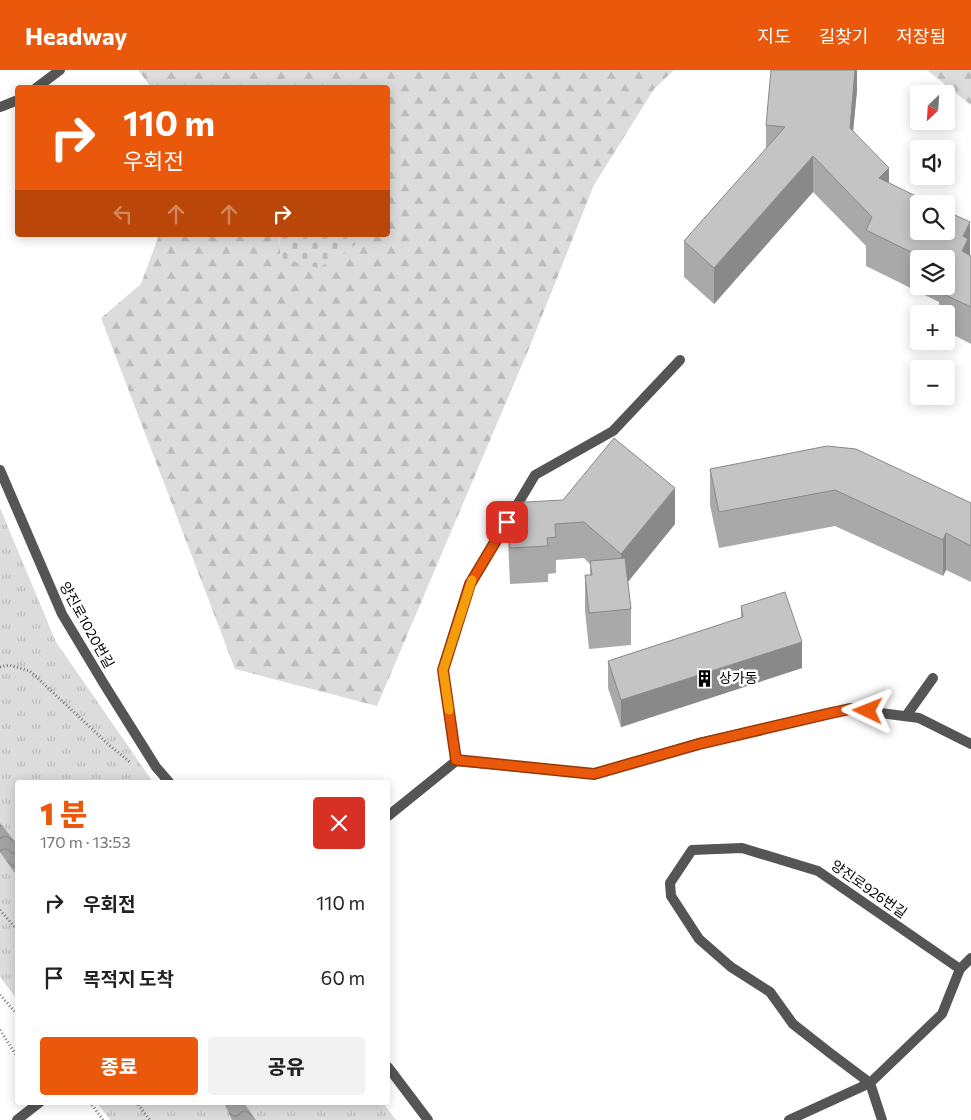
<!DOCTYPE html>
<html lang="ko">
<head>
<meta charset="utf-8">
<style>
	:root { --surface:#fff; --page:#f2f2f2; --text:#222; --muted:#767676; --accent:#ea580c }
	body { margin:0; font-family:Commissioner,"Noto Sans KR",sans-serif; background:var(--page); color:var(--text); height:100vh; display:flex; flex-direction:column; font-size:19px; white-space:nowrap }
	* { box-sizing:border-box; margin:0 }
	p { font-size:16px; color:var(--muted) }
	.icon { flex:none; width:28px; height:28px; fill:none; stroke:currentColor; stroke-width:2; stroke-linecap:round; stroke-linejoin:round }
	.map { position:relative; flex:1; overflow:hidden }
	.sheet { position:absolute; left:15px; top:710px; width:375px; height:325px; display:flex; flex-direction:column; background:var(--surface); border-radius:5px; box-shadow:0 2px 12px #0003 }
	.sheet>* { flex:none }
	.top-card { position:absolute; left:15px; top:15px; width:375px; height:152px; border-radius:5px; box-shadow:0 2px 12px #0003; background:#ea580c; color:#fff; overflow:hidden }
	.needle { width:32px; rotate:205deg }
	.fabs { position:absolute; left:910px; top:15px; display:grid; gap:10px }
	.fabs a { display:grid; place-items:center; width:45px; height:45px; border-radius:5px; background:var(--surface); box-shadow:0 2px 12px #0003; font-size:25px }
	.pin { position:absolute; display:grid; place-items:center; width:42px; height:42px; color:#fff; margin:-21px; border-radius:10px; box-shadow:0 2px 8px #0006 }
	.me { position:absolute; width:55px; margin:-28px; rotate:272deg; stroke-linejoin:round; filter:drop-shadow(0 0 4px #0008) }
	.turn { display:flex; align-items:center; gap:18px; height:105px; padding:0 25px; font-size:22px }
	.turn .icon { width:65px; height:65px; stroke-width:2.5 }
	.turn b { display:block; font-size:35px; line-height:42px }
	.lanes { display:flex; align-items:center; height:48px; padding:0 25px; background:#0003; justify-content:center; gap:25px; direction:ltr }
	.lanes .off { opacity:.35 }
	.round { display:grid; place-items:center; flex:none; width:52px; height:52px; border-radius:5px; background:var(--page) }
	.headline { display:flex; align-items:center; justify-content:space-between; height:85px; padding:0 25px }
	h1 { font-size:30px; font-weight:800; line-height:38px; color:var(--accent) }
	.button { display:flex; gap:10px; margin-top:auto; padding:10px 25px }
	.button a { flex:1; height:58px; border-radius:5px; background:var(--accent); color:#fff; font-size:20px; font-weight:800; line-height:58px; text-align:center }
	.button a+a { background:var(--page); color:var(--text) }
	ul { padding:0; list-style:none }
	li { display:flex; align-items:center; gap:15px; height:75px; padding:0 25px }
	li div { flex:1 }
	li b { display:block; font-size:19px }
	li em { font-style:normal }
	header { display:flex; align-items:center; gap:30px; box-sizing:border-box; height:70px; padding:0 25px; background:var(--accent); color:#fff }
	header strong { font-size:24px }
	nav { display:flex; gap:28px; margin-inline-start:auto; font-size:18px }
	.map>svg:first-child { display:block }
	.grass { fill:url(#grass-tufts) }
	.forest { fill:url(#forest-firs) }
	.cemetery { fill:url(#cemetery-stones) }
	.water { fill:url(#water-waves) }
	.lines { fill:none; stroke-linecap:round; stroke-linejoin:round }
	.path { stroke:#777; stroke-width:3; stroke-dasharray:1 2.5; stroke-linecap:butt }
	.service { stroke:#555; stroke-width:10 }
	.minor { stroke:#555; stroke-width:10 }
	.wall { fill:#a9a9a9; fill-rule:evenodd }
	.shaded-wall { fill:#898989 }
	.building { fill:#c4c4c4; stroke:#898989 }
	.route-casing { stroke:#983908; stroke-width:12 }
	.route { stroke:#ea580c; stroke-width:9 }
	.slow { stroke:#f59e0b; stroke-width:9 }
	.labels { text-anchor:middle; stroke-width:5; stroke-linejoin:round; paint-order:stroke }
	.street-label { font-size:14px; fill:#000; stroke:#fff }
	.poi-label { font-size:14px; fill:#000; stroke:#fff; text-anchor:start }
</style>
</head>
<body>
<header>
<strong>Headway</strong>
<nav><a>지도</a><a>길찾기</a><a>저장됨</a></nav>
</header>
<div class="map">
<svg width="971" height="1050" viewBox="0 0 971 1050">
	<defs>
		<pattern id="grass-tufts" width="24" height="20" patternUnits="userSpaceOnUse" patternTransform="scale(1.25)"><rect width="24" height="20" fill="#dcdcdc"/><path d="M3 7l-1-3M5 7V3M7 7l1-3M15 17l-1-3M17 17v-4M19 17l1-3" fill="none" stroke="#bbb"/></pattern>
		<pattern id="forest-firs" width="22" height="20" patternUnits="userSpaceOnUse" patternTransform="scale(1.25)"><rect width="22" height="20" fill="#dcdcdc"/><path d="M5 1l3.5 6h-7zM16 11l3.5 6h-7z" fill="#bbb"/></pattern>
		<pattern id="cemetery-stones" width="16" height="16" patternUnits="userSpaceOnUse" patternTransform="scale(1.25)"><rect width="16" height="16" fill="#dcdcdc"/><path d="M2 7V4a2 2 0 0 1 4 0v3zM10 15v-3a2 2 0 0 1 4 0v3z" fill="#bbb"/></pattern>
		<pattern id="water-waves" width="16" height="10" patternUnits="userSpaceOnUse" patternTransform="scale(1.25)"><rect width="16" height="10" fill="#a3a3a3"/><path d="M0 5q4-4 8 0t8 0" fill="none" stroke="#8b8b8b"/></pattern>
	</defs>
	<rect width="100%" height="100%" fill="#fff"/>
	<g class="grass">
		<path d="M 0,438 L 56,572 L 153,712 L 18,712 L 17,929 L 0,907 Z"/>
		<path d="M 97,1033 L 383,1033 L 396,1050 L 110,1050 Z"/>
	</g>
	<g class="forest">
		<path d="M 138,0 L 674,0 L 654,19 L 594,115 L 530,276 L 377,636 L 235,599 L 101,248 L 141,214 L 159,165 L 279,165 L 281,188 L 352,179 L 361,165 L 388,165 L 388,18 L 151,17 Z"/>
		<path d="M 927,0 L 971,0 L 971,35 Z"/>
	</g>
	<path class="cemetery" d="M 279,165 L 361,165 L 352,179 L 318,198 L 281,188 Z"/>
	<g class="water">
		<path d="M 0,753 L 17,774 L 17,806 L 0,782 Z"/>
		<path d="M 224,1033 L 244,1033 L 256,1050 L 232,1050 Z"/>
	</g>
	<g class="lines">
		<g class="path">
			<path d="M 0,597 L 9,595 L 30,601 L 109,675 L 130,692"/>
			<path d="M 0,840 L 18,861"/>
			<path d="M 0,925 L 18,945"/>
			<path d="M 0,960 L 18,988"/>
			<path d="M 90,1032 L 103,1050"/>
			<path d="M 136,1032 L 150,1050"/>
		</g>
		<g class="service">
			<path d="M 36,18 L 60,0"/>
			<path d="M 0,37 L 18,30"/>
			<path d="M 906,646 L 933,608"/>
			<path d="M 456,691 L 443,600 L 470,514 L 535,405 L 613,361 L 680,290"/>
		</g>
		<g class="minor">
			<path d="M 0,400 L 62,544 L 104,614 L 156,697 L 169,712"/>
			<path d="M 388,746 L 456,691 L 594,704 L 699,673 L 850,639 L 919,648 L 971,674"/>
			<path d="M 388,997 L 428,1050"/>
			<path d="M 17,1050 L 40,1032"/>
			<path d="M 789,1050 L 870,1013 L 830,983 L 793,954 L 770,922 L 731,897 L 699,869 L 671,826 L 670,813 L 692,780 L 742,778 L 818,801 L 960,899"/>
			<path d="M 882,1050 L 870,1013 L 942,944 L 960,899 L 971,888"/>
		</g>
	</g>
	<g class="wall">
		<path d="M 857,0 L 857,20 L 853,61 L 889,113 L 971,186 L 971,274 L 946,261 L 946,244 L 939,244 L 939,232 L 866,196 L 866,176 L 813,122 L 714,234 L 684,207 L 684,171 L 766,79 L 766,55 ZM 919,189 L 946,189 L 946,216 L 919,216 Z"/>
		<path d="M 710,399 L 971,433 L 971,512 L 946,500 L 943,506 L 835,456 L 719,478 L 710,435 Z"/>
		<path d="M 508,433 L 675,454 L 628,512 L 631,539 L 631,575 L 589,579 L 585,541 L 585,505 L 590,505 L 590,494 L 584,488 L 556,490 L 556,503 L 548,504 L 548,512 L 510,514 L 508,469 Z"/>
		<path d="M 741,536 L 802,598 L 621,657 L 608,618 L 608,591 L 741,548 Z"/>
	</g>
	<g class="shaded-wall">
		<path d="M 855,0 L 857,0 L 857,20 L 850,94 L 850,58 Z"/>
		<path d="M 813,86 L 813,122 L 714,234 L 714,198 Z"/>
		<path d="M 889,98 L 889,134 L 879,108 Z"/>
		<path d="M 970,152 L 970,188 L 962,181 L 963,166 Z"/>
		<path d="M 675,418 L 675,454 L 621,520 L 621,484 Z"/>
		<path d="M 946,463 L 946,500 L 943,506 L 943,470 Z"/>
		<path d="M 802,572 L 802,598 L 621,657 L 621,630 Z"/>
	</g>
	<g class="building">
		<path d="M 771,0 L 855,0 L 850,58 L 889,98 L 879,108 L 932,134 L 919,134 L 919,161 L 946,161 L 946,141 L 970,152 L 963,166 L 968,169 L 962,181 L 971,186 L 971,237 L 939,222 L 941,216 L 946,216 L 946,206 L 949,201 L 946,199 L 946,189 L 925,189 L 866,160 L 872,147 L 813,86 L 714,198 L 684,171 L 785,57 L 766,55 Z"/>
		<path d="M 614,368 L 675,418 L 621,484 L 584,452 L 555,454 L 556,467 L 547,468 L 548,476 L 510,478 L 508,433 L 563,430 Z"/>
		<path d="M 827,376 L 856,379 L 971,433 L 971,476 L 946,463 L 943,470 L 835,420 L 719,442 L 710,399 Z"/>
		<path d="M 625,488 L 631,539 L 589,543 L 585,505 L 592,505 L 590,491 Z"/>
		<path d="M 785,522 L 802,572 L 621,630 L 608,591 L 743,547 L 741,536 Z"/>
	</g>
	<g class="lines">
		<defs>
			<path id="route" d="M 507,452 L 470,514 L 443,600 L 456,690 L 594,704 L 699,674 L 831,643 L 850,639 L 868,641"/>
		</defs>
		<use href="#route" class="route-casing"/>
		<use href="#route" class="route"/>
		<path class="slow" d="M 449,640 L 443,600 L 472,510"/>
	</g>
	<defs>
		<symbol id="building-bare" viewBox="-9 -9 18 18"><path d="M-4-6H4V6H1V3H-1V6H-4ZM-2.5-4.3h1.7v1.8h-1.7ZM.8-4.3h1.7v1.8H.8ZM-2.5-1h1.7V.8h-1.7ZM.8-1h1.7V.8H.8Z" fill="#000" stroke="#fff" stroke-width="2.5" paint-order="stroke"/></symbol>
	</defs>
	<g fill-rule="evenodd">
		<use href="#building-bare" x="692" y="596" width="25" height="25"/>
	</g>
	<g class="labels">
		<g class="street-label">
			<text transform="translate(87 555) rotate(61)" y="5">양진로1020번길</text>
			<text transform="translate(869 819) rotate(35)" y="5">양진로926번길</text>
		</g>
		<g class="poi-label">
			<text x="719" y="613">상가동</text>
		</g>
	</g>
</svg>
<div class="fabs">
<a><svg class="needle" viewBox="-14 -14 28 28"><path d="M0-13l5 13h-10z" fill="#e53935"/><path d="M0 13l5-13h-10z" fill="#767676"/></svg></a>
<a><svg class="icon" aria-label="sound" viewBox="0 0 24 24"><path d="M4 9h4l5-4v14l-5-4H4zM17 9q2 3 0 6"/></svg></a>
<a><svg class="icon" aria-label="search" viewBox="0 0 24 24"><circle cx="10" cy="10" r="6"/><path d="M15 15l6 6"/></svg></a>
<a><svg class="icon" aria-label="layers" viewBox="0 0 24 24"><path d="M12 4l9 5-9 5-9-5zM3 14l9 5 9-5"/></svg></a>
<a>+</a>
<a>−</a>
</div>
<div class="pin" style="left:507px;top:452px;background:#d93025"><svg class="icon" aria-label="arrive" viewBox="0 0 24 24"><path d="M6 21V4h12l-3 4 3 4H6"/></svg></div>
<svg class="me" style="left:868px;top:641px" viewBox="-20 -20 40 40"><path d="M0-17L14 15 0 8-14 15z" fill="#ea580c" stroke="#fff" stroke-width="4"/></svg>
<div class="top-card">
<div class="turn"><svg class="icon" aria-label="right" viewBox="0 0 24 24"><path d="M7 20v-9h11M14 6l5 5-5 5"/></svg><div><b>110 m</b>우회전</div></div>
<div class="lanes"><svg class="icon off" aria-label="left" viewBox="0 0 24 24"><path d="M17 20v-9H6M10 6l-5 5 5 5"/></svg><svg class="icon off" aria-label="ahead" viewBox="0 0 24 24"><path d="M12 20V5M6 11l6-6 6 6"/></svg><svg class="icon off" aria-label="ahead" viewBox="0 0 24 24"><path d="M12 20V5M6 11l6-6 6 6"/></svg><svg class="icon" aria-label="right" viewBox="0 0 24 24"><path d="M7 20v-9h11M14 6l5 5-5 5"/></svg></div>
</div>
<section class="sheet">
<div class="headline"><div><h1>1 분</h1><p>170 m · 13:53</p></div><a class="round" style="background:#d93025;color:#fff"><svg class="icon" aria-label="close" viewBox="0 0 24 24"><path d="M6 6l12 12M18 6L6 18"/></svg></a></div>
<ul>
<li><svg class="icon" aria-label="right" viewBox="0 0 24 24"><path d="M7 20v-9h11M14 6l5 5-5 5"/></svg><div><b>우회전</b></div><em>110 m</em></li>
<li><svg class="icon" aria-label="arrive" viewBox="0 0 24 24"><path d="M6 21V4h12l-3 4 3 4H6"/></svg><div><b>목적지 도착</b></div><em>60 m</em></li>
</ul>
<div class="button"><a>종료</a><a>공유</a></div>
</section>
</div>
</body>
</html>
